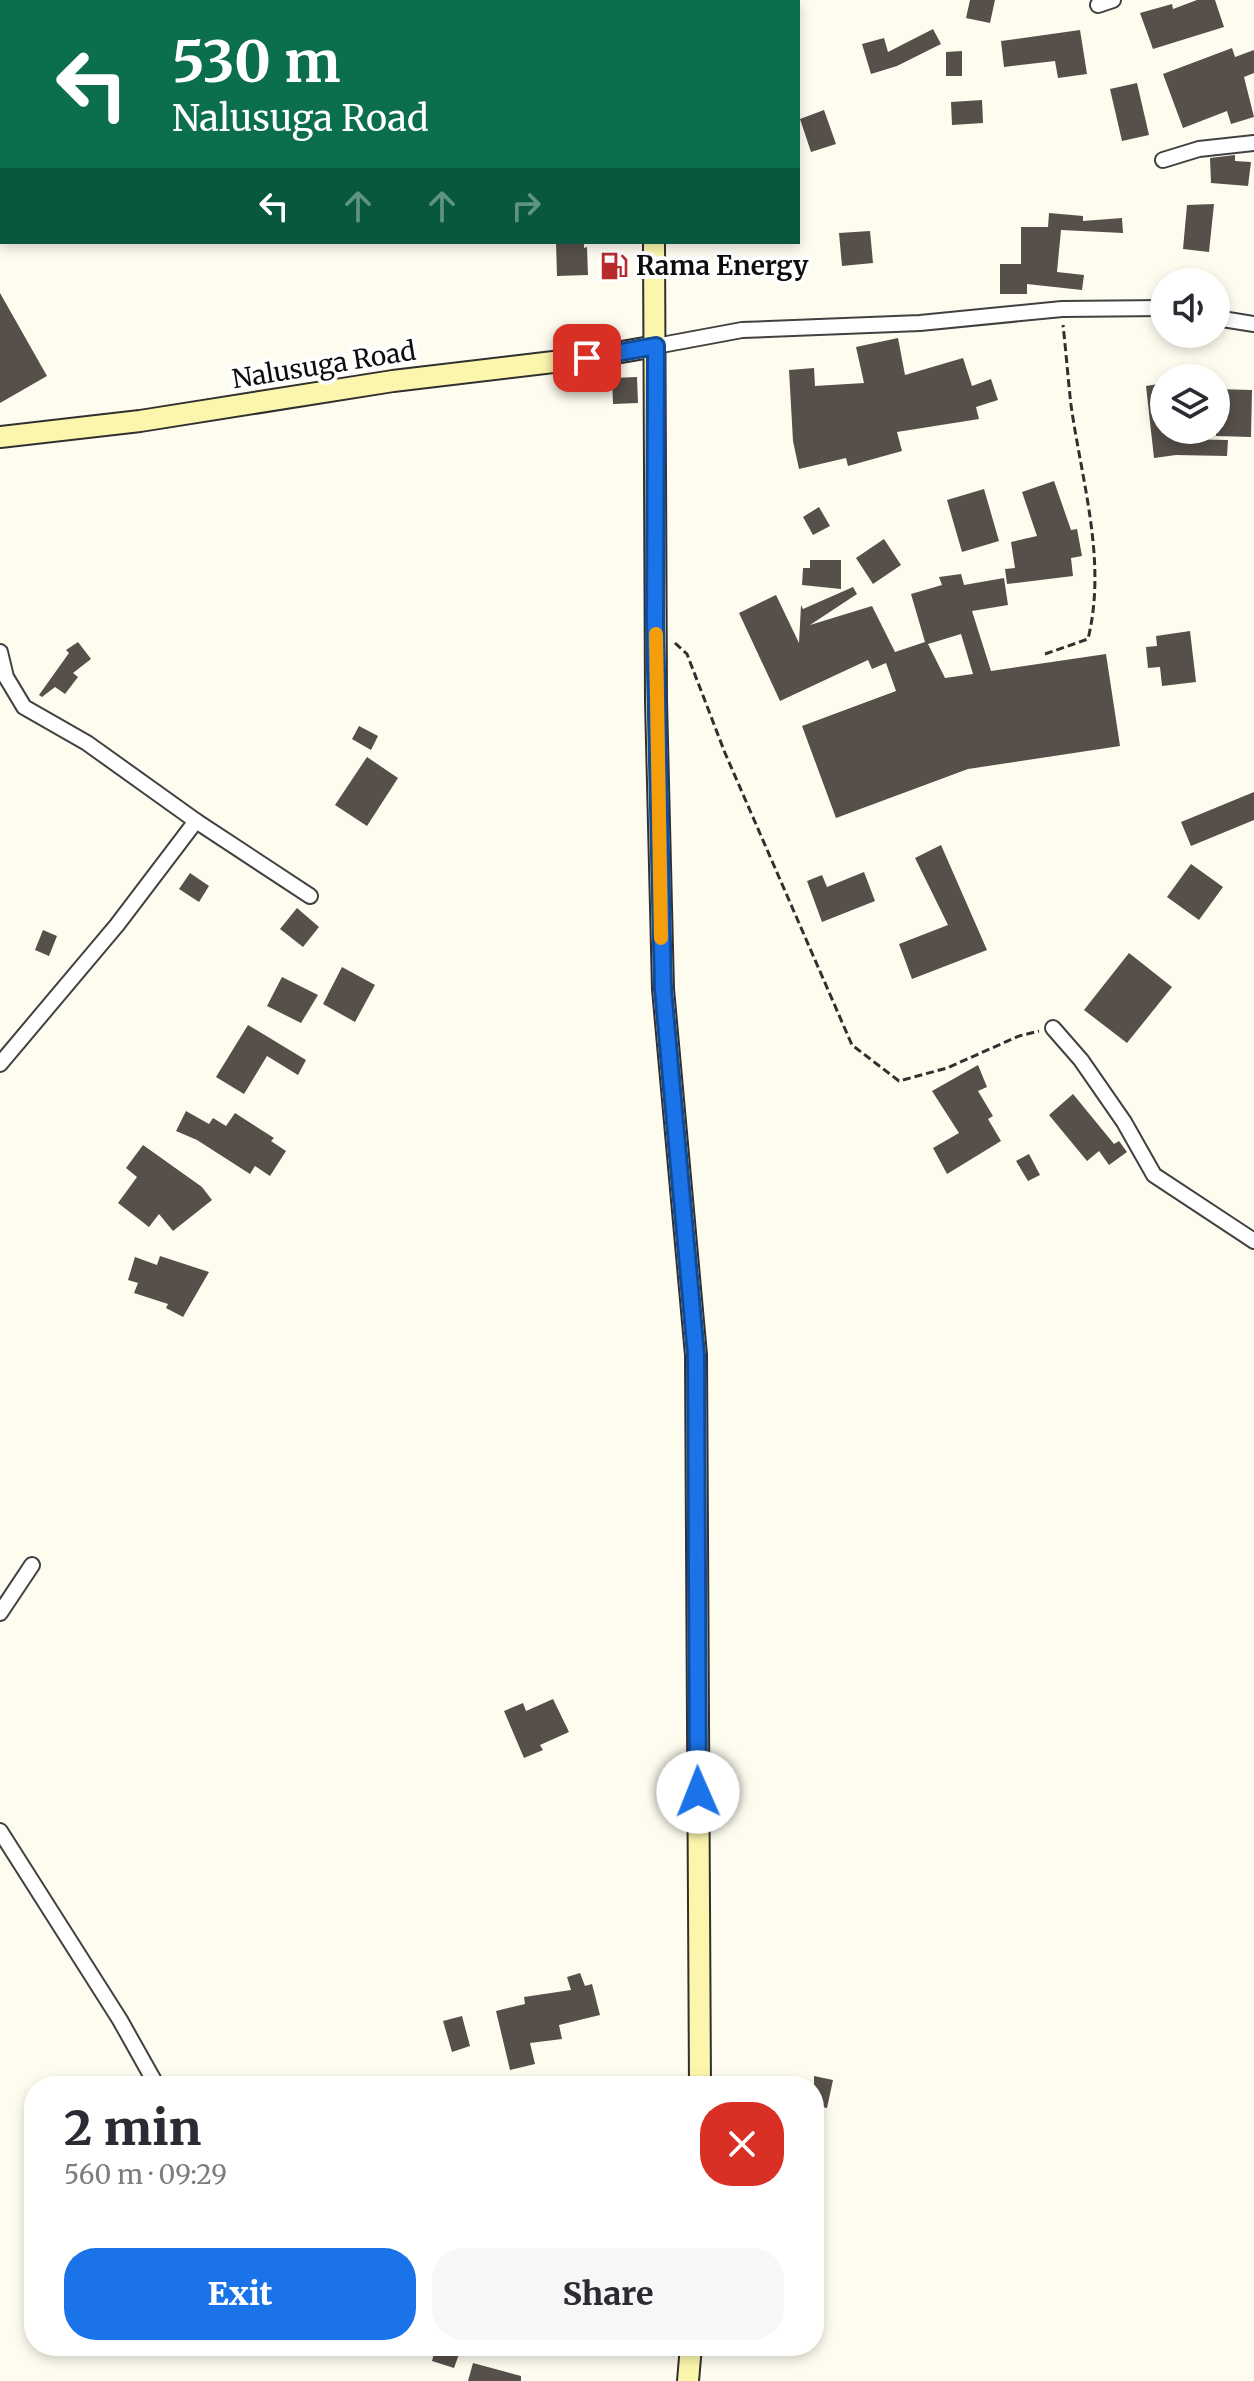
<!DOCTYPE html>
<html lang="en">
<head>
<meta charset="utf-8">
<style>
	:root { --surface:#fff; --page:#f7f7f7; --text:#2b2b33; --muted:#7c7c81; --accent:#1a73e8 }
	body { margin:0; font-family:Merriweather,serif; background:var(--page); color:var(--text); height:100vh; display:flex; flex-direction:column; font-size:30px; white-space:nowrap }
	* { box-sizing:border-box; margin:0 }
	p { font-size:26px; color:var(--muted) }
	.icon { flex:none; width:44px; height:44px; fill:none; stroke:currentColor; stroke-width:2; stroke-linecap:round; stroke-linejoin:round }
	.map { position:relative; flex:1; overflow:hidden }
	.side { position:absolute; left:24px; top:2076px; width:800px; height:280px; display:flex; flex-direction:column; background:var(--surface); border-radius:32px; box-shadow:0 4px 12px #0003 }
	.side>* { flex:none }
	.guide { position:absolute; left:0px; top:0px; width:800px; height:244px; box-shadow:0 4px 12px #0003; background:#0b6e4f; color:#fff; overflow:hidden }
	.fabs { position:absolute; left:1150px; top:268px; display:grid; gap:16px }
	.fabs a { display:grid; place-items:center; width:80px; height:80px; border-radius:50%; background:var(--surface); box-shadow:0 4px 12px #0003; font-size:40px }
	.pin { position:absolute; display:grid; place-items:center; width:68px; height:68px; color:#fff; margin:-34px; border-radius:16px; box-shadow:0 4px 12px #0006 }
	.me { position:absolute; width:88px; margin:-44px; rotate:359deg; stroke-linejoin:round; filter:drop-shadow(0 0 6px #0008) }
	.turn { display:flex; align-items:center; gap:28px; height:168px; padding:0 40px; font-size:36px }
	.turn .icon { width:104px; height:104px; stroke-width:2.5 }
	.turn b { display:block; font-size:56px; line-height:68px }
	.lanes { display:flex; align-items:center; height:76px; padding:0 40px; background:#0003; justify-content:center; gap:40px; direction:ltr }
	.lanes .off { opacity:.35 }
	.round { display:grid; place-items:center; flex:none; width:84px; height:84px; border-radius:32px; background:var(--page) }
	.headline { display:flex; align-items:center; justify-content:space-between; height:136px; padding:0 40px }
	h1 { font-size:48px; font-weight:800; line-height:60px }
	.button { display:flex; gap:16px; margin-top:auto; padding:16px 40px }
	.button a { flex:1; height:92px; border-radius:32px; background:var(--accent); color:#fff; font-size:32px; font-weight:800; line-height:92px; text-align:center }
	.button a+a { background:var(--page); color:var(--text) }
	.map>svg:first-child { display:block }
	.building { fill:#564f4a; fill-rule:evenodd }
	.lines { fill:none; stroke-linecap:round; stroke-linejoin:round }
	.street-casing { stroke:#414141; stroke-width:18 }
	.secondary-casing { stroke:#303030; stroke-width:24 }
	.path { stroke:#303030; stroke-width:3; stroke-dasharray:8 4; stroke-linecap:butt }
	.street { stroke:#fff; stroke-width:14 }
	.secondary { stroke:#fcf6ad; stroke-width:20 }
	.route-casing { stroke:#114b97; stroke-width:20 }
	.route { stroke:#1a73e8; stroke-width:14 }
	.slow { stroke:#f59e0b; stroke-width:14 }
	.labels { text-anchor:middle; stroke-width:8; stroke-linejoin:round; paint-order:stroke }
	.poi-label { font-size:26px; font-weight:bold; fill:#0e0e0e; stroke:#fff; text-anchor:start }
	.street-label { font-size:26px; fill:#0e0e0e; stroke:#fff }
</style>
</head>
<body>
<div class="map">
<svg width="1254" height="2381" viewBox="0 0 1254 2381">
	<rect width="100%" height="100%" fill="#fefcef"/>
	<g class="building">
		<path d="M 970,0 L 995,0 L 990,23 L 966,18 Z"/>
		<path d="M 1197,0 L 1215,0 L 1224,27 L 1153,49 L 1140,13 L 1172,4 L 1173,9 Z"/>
		<path d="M 933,29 L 941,44 L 897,66 L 871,74 L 862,44 L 884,38 L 888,52 Z"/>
		<path d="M 1080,30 L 1087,74 L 1058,78 L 1055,61 L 1004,67 L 1001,41 Z"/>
		<path d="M 1232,48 L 1235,57 L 1254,50 L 1254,73 L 1244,77 L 1254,117 L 1231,124 L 1227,111 L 1183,128 L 1163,74 Z"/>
		<path d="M 962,51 L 962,76 L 946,76 L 946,52 Z"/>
		<path d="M 1137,83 L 1149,135 L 1122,141 L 1110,89 Z"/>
		<path d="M 982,100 L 983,123 L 952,125 L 951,102 Z"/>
		<path d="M 824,110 L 836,144 L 811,152 L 800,119 Z"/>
		<path d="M 1235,155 L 1235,161 L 1251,162 L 1248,186 L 1211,183 L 1210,158 Z"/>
		<path d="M 1214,204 L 1209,252 L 1183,249 L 1187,205 Z"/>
		<path d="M 1049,213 L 1083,216 L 1083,221 L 1122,218 L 1123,233 L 1061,230 L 1057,272 L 1084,275 L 1082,290 L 1027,284 L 1027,294 L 1000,294 L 1000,264 L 1021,264 L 1021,227 L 1048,227 Z"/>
		<path d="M 870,231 L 873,263 L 842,266 L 839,233 Z"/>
		<path d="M 556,242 L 584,242 L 584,248 L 587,247 L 588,275 L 557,276 Z"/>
		<path d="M 0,293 L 47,376 L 0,403 Z"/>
		<path d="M 898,338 L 905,375 L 963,358 L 972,386 L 991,379 L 998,400 L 976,407 L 979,419 L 897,432 L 902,451 L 848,466 L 846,458 L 799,469 L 793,441 L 789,370 L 814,368 L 815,386 L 864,383 L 856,347 Z"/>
		<path d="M 637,377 L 638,403 L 613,404 L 612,378 Z"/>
		<path d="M 1164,383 L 1164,430 L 1173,430 L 1175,439 L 1228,440 L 1227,456 L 1176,455 L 1154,458 L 1146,386 Z"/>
		<path d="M 1216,389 L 1252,390 L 1251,437 L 1216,436 Z"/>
		<path d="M 1054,481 L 1071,530 L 1077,529 L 1082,556 L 1071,558 L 1073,576 L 1007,584 L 1005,569 L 1015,568 L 1011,542 L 1037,536 L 1022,492 Z"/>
		<path d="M 984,489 L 999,541 L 962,552 L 947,500 Z"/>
		<path d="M 819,507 L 830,526 L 813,535 L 803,517 Z"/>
		<path d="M 884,539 L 901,565 L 873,584 L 856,558 Z"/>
		<path d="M 810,560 L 841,560 L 841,589 L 802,585 L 803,568 L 810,568 Z"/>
		<path d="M 961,574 L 964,585 L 1004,578 L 1008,605 L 972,611 L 991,671 L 1106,654 L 1120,746 L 968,769 L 836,818 L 802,726 L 896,691 L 886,663 L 872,669 L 868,660 L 780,701 L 739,613 L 776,595 L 799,643 L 801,605 L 803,609 L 853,587 L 857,594 L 810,625 L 872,606 L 895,652 L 925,642 L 911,594 L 942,585 L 939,577 ZM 961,634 L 973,674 L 945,678 L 928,644 Z"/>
		<path d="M 1190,631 L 1196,682 L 1162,686 L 1160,667 L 1148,668 L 1146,647 L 1157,646 L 1156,636 Z"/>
		<path d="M 78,642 L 91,659 L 73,673 L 78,677 L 65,694 L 55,687 L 42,697 L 39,695 L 69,653 L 66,650 Z"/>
		<path d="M 359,726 L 378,736 L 371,750 L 352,739 Z"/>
		<path d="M 367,757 L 398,778 L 367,826 L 335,805 Z"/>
		<path d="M 1254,792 L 1254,820 L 1191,846 L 1181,822 Z"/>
		<path d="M 941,845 L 987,950 L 912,979 L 899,944 L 948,925 L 915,858 Z"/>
		<path d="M 1191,864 L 1223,887 L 1199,920 L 1167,897 Z"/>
		<path d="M 864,872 L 875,901 L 822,922 L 807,881 L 822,875 L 827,887 Z"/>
		<path d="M 190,873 L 209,886 L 199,902 L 179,889 Z"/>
		<path d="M 297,908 L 319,927 L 303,947 L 280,929 Z"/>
		<path d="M 43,930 L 57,936 L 49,956 L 35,950 Z"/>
		<path d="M 1129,953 L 1172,987 L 1127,1043 L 1084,1010 Z"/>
		<path d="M 342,967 L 375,985 L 355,1022 L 323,1004 Z"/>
		<path d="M 282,977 L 318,995 L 301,1023 L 267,1006 Z"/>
		<path d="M 248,1025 L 306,1060 L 298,1075 L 267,1056 L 244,1094 L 216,1077 Z"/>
		<path d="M 978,1065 L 987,1087 L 978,1091 L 993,1116 L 988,1119 L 1001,1141 L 947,1174 L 933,1148 L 959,1133 L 932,1091 Z"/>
		<path d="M 1073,1094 L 1114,1144 L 1119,1141 L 1127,1152 L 1109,1165 L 1099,1151 L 1087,1161 L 1049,1115 Z"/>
		<path d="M 186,1111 L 209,1124 L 213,1118 L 226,1126 L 235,1113 L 274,1138 L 271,1141 L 286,1151 L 270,1176 L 255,1166 L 250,1174 L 197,1140 L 176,1131 Z"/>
		<path d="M 143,1145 L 202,1187 L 212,1200 L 173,1231 L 159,1214 L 149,1227 L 118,1203 L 137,1177 L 126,1168 Z"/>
		<path d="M 1029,1154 L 1040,1175 L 1028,1181 L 1016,1161 Z"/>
		<path d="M 160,1256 L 209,1272 L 183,1317 L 166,1308 L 168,1304 L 134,1293 L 138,1283 L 128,1280 L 135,1257 L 157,1265 Z"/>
		<path d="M 553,1699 L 569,1732 L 540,1745 L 543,1750 L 524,1758 L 504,1711 L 523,1703 L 526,1711 Z"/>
		<path d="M 580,1973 L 585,1986 L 592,1984 L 600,2015 L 559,2025 L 562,2039 L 530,2043 L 535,2064 L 510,2070 L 496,2011 L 525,2004 L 524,1997 L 571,1990 L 567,1977 Z"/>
		<path d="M 462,2016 L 470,2046 L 452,2052 L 443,2021 Z"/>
		<path d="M 814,2076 L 833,2080 L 827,2108 L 814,2105 Z"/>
		<path d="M 436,2346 L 462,2346 L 454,2368 L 432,2361 Z"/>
		<path d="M 473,2363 L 521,2376 L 521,2381 L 468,2381 Z"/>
	</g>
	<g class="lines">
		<defs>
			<g id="street">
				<path d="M 1098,5 L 1113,0"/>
				<path d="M 1163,160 L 1199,149 L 1254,143"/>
				<path d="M 1216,318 L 1254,324"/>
				<path d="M 656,346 L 742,330 L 920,323 L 1062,309 L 1164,308"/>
				<path d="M 0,652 L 6,677 L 24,707 L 87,743 L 196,821 L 117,925 L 0,1064"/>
				<path d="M 196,821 L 310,896"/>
				<path d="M 1053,1028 L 1081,1060 L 1124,1122 L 1154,1175 L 1254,1241"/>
				<path d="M 0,1613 L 32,1565"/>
				<path d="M 0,1831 L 120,2020 L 157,2086"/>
				<path d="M 209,2086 L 212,2085"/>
			</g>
			<g id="secondary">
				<path d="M 654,0 L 654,2"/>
				<path d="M 654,242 L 656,701 L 663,989 L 696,1355 L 700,2086"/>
				<path d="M 0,437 L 140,421 L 393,381 L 587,358 L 656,346"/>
				<path d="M 688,2381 L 691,2346"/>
			</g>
		</defs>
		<use href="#street" class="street-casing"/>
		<use href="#secondary" class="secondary-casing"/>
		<g class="path">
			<path d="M 675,643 L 687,654 L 725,753 L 852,1045 L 899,1081 L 947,1068 L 1019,1036 L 1039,1031"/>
			<path d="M 1045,654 L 1088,639 C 1107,561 1082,483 1071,405 C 1068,379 1066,351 1063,325"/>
		</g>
		<use href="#street" class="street"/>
		<use href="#secondary" class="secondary"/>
	</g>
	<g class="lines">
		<defs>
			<path id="route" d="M 587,358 L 656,346 L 655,624 L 663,989 L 696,1355 L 698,1792"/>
		</defs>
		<use href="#route" class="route-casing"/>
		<use href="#route" class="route"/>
		<path class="slow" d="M 656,634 L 661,938"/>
	</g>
	<defs>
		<symbol id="fuel-bare" viewBox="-9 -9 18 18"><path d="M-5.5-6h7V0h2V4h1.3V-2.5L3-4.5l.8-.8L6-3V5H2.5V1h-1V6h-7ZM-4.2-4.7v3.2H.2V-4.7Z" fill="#b82b2d" stroke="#fff" stroke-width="2.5" paint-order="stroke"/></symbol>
	</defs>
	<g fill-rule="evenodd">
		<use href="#fuel-bare" x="594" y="246" width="40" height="40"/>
	</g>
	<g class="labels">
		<g class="poi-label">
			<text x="636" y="275">Rama Energy</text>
		</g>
		<g class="street-label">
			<text transform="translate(324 365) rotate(-9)" y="9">Nalusuga Road</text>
		</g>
	</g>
</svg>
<div class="fabs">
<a><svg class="icon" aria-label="sound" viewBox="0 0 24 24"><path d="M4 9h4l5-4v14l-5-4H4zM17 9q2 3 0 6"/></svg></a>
<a><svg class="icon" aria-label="layers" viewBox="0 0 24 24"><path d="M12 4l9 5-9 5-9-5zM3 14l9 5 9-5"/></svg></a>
</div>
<div class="pin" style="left:587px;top:358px;background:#d93025"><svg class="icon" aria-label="arrive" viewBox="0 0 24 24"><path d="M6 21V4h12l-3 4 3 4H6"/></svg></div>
<svg class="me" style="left:698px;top:1792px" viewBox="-20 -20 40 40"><circle r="19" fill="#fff"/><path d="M0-13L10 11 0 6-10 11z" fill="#1a73e8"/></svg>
<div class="guide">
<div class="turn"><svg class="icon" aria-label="left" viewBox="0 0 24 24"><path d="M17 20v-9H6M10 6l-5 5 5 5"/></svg><div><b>530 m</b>Nalusuga Road</div></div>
<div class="lanes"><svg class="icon" aria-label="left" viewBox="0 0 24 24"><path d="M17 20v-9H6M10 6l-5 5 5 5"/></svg><svg class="icon off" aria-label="ahead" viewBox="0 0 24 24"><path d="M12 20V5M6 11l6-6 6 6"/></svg><svg class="icon off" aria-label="ahead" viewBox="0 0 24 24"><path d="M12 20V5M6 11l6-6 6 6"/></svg><svg class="icon off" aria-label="right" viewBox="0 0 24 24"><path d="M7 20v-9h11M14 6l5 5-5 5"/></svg></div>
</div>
<section class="side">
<div class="headline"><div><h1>2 min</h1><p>560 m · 09:29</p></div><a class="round" style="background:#d93025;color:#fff"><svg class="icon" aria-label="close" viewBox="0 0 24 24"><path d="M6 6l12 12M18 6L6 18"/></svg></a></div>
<div class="button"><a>Exit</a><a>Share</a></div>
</section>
</div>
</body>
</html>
